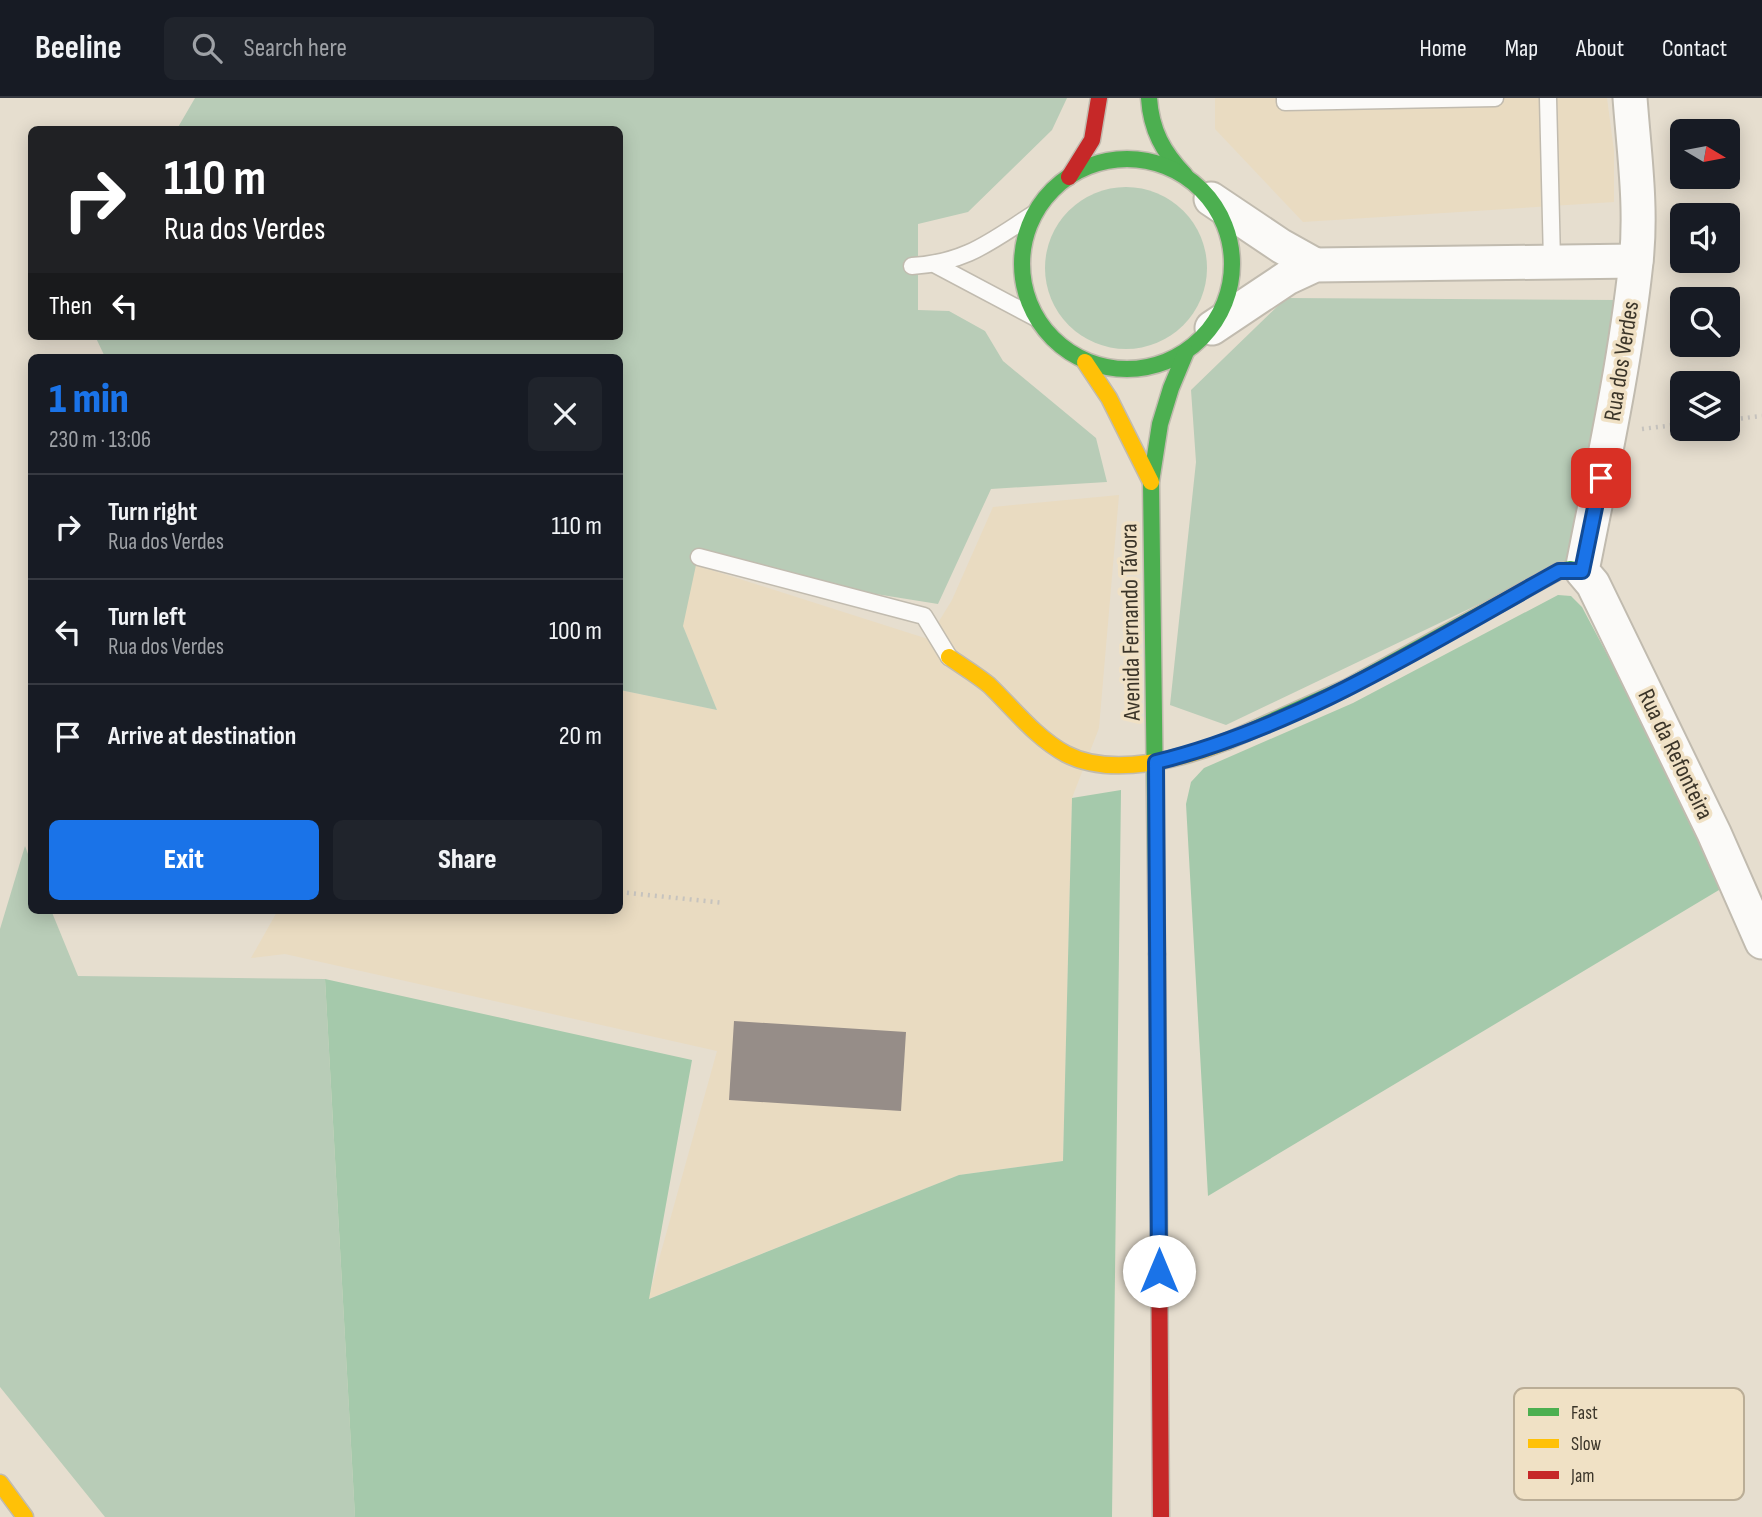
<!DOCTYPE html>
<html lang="en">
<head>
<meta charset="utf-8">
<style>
	:root { --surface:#171b24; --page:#20242c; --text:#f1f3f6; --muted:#9ea1a6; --line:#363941; --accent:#1a73e8 }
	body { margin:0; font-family:"Sofia Sans Condensed",sans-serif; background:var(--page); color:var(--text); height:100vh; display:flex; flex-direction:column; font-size:26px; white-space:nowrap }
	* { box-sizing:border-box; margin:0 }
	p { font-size:23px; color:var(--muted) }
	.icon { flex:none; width:38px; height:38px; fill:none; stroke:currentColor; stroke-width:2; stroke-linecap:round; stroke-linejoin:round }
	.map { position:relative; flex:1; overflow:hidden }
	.panel { position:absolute; left:28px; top:256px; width:595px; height:560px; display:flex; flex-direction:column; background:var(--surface); border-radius:10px; box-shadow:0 4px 18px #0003 }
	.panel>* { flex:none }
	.banner { position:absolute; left:28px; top:28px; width:595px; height:214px; border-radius:10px; box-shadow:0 4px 18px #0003; background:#202124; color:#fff; overflow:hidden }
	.needle { width:46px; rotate:100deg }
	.tools { position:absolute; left:1670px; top:21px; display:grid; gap:14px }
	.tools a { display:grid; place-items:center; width:70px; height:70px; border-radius:10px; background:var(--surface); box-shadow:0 4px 18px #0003; font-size:35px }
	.pin { position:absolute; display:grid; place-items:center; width:60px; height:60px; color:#fff; margin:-30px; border-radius:14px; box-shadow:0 4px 10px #0006 }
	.me { position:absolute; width:77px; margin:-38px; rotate:0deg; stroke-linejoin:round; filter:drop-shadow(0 0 5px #0008) }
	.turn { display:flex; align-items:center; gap:24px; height:147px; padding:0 21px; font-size:32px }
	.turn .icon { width:91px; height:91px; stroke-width:2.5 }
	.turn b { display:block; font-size:49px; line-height:60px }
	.then { display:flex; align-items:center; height:66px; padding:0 21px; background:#0003; gap:14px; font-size:26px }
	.round { display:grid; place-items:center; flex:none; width:74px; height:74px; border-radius:10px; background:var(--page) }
	.summary { display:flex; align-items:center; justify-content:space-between; height:119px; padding:0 21px }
	h1 { font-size:42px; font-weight:800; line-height:52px; color:var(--accent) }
	.button { display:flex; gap:14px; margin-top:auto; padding:14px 21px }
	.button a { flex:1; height:80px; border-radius:10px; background:var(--accent); color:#fff; font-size:28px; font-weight:800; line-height:80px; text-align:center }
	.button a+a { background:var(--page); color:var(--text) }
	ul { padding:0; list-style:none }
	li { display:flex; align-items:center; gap:21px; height:105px; padding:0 21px; border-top:2px solid var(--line) }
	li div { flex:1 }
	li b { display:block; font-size:26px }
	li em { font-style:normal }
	header { display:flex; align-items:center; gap:42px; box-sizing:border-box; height:98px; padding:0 35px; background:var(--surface); border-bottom:2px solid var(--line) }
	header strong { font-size:33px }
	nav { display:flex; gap:38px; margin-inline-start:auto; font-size:24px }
	.search { width:490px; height:63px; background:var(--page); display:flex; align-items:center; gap:18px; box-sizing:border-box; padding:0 24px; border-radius:10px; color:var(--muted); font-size:26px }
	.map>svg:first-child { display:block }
	.built { fill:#e9dbc1 }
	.green { fill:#b8ccb7 }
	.forest { fill:#a5c9ab }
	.building { fill:#968d88 }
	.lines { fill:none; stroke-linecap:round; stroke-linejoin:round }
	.lane-casing { stroke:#c1bbaf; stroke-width:19 }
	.street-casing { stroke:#c1bbaf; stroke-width:37 }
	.fast-casing { stroke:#c1bbaf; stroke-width:19 }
	.slow-casing { stroke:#c1bbaf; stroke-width:19 }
	.jam-casing { stroke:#c1bbaf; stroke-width:19 }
	.path { stroke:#c6c3be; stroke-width:4.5; stroke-dasharray:2 5; stroke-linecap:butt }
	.lane { stroke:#fbfaf8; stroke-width:16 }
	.street { stroke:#fbfaf8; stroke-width:33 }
	.fast { stroke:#4caf50; stroke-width:16 }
	.slow { stroke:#ffc107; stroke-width:16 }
	.jam { stroke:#c62828; stroke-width:16 }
	.route-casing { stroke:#114b97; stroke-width:18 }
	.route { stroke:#1a73e8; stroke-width:12 }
	.labels { text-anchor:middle; stroke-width:7; stroke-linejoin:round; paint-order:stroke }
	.street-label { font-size:24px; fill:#3b3529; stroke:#f0e1c5 }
	.key { fill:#f0e1c5; stroke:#baad96; stroke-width:2 }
	.key-label { font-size:19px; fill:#3b3529 }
</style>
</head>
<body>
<header>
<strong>Beeline</strong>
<div class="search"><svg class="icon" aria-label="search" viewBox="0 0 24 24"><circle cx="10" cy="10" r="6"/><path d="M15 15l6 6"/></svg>Search here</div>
<nav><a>Home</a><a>Map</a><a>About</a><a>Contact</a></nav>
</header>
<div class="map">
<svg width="1762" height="1419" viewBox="0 0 1762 1419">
	<rect width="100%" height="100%" fill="#e6decf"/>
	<g class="built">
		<path d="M 1215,0 L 1607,0 L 1614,53 L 1614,104 L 1303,124 L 1215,31 Z"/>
		<path d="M 1119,397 L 1099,630 L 1072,700 L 1063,1063 L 959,1077 L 648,1201 L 717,953 L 285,856 L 251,860 L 278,812 L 620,812 L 620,592 L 717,612 L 676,511 L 696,467 L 928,541 L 952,502 L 993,409 Z"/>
	</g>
	<g class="green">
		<path d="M 195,0 L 1067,0 L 1052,32 L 968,114 L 918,126 L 918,212 L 949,213 L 985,233 L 1003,263 L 1096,340 L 1107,384 L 991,391 L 938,506 L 696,467 L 683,528 L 717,612 L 620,592 L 620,259 L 105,259 L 95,238 L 620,238 L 620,32 L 177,31 Z"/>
		<circle cx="1126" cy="170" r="81"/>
		<path d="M 1286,200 L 1618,202 L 1582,457 L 1226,627 L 1170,607 L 1196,364 L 1191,292 Z"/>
		<path d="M 25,748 L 31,764 L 32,812 L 51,812 L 78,878 L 325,881 L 355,1419 L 105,1419 L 0,1289 L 0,831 Z"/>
	</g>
	<g class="forest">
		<path d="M 1558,497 L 1571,498 L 1582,509 L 1729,786 L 1208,1098 L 1186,706 L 1191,684 L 1204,670 L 1353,605 Z"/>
		<path d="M 1121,692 L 1112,1419 L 355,1419 L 325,881 L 692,962 L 649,1201 L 959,1077 L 1063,1063 L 1072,700 Z"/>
	</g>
	<path class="building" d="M 734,923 L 906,934 L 901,1013 L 729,1002 Z"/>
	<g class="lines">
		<defs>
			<g id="lane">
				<path d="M 1285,0 L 1285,4 L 1495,0"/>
				<path d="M 1548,0 L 1552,163"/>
				<path d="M 936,167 L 1036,220"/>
				<path d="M 912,168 C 966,165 991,143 1035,115"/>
				<path d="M 699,459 L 924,518 L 949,559"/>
			</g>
			<g id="street">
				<path d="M 1630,0 C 1634,54 1642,110 1636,164 C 1625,267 1602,371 1582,473 L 1593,486 L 1714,735 L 1762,844"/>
				<path d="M 1211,101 L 1281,148 L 1315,167"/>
				<path d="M 1212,230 L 1287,180 L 1315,167 L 1636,163"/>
			</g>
			<g id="fast">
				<path d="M 1149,0 C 1151,32 1163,54 1185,77"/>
				<circle cx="1127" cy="166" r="105"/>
				<path d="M 1228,643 L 1346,590 L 1559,473 L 1571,471 L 1582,473"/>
				<path d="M 1157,856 L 1151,384 L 1160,326 L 1171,290 L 1186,254"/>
			</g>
			<g id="slow">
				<path d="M 1085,264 L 1109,300 L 1151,384"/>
				<path d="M 949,559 C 962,568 977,577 989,587 C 1013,610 1036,640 1066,656 C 1112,680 1182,661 1228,643"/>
				<path d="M 0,1385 L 25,1419"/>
			</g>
			<g id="jam">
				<path d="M 1069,79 L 1092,42 L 1099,0"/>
				<path d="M 1157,856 L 1161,1419"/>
			</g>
		</defs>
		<use href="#lane" class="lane-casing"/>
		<use href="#street" class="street-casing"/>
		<use href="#fast" class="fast-casing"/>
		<use href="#slow" class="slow-casing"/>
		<use href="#jam" class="jam-casing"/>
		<g class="path">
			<path d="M 1727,322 L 1762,318"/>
			<path d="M 1642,331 L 1682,326"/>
			<path d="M 620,794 L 724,805"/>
		</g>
		<use href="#lane" class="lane"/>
		<use href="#street" class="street"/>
		<use href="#fast" class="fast"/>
		<use href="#slow" class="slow"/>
		<use href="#jam" class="jam"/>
	</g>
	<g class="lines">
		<defs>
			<path id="route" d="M 1159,1173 L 1156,664 C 1297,630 1433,543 1559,473 L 1582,473 L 1601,380"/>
		</defs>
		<use href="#route" class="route-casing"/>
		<use href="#route" class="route"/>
	</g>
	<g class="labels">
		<g class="street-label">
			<text transform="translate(1621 263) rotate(-81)" y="8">Rua dos Verdes</text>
			<text transform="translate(1130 524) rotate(-91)" y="8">Avenida Fernando Távora</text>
			<text transform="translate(1676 656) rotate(64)" y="8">Rua da Refonteira</text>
		</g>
	</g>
	<rect x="1514" y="1290" width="230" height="112" rx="10" class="key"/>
	<rect x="1528" y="1310" width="31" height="8" fill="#4caf50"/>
	<rect x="1528" y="1341" width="31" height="9" fill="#ffc107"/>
	<rect x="1528" y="1373" width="31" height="8" fill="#c62828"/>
	<g class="key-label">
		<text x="1571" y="1321">Fast</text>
		<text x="1571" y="1352">Slow</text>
		<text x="1571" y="1384">Jam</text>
	</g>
</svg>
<div class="tools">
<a><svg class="needle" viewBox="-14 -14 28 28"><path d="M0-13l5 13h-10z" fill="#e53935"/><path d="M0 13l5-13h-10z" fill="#9ea1a6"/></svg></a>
<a><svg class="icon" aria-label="sound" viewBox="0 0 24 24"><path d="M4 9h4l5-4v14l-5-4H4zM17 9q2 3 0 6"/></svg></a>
<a><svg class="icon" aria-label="search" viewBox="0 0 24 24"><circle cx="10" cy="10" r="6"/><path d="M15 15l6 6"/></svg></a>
<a><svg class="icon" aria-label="layers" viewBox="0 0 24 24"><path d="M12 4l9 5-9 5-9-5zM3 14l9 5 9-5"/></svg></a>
</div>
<div class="pin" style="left:1601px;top:380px;background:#d93025"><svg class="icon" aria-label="arrive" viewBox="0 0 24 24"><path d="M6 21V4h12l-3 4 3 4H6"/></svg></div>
<svg class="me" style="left:1159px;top:1173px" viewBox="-20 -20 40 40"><circle r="19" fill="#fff"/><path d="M0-13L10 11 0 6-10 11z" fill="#1a73e8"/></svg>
<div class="banner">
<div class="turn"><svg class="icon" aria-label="right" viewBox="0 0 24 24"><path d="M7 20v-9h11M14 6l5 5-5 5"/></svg><div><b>110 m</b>Rua dos Verdes</div></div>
<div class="then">Then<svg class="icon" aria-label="left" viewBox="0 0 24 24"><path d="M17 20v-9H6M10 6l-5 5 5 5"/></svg></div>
</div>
<section class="panel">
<div class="summary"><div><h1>1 min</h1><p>230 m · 13:06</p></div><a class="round"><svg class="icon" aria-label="close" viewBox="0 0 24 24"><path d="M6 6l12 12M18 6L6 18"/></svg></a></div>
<ul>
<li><svg class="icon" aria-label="right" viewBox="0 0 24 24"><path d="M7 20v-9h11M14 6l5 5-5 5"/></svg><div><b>Turn right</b><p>Rua dos Verdes</p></div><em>110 m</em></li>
<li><svg class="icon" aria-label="left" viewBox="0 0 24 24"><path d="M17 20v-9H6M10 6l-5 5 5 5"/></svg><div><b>Turn left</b><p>Rua dos Verdes</p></div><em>100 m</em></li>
<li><svg class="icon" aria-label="arrive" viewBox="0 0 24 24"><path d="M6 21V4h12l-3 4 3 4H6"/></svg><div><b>Arrive at destination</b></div><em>20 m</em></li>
</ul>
<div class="button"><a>Exit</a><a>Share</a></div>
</section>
</div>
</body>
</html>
